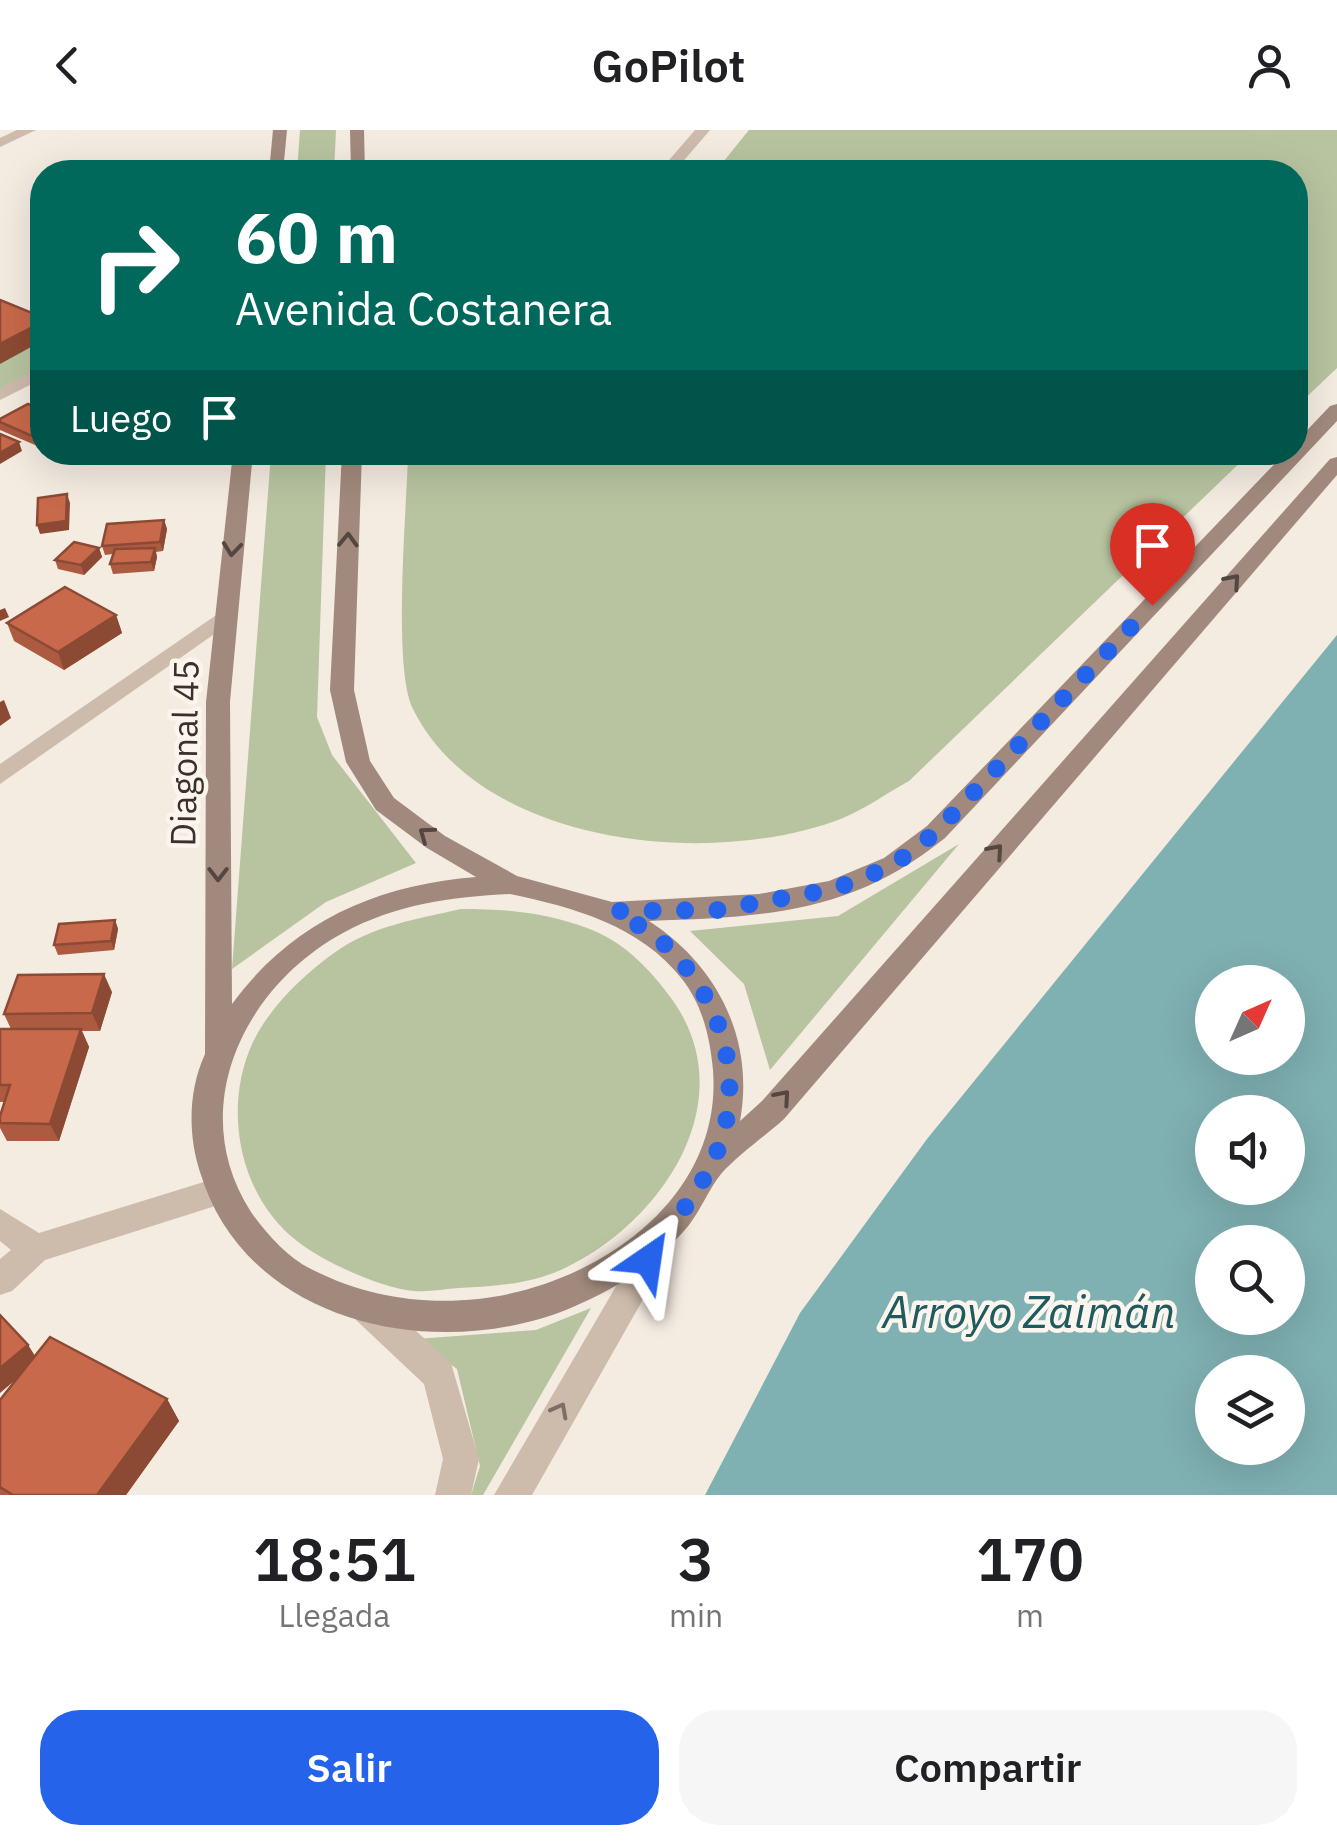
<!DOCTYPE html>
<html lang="es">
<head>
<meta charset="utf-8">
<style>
	:root { --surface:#fff; --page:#f6f6f6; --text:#202124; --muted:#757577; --accent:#2563eb }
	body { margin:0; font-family:"IBM Plex Sans",sans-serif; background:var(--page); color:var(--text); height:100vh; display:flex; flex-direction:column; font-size:38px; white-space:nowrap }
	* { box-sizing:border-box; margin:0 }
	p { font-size:32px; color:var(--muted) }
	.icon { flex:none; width:55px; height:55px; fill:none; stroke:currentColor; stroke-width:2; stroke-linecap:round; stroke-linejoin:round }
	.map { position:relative; height:1365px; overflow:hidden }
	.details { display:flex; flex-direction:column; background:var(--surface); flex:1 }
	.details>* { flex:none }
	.guide { position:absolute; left:30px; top:30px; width:1278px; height:305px; border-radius:40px; box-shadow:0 10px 40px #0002; background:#00695c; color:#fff; overflow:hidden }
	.needle { width:65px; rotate:45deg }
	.controls { position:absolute; left:1195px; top:835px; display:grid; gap:20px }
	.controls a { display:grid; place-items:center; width:110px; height:110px; border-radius:50%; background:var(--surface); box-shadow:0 10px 40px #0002; font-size:50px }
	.pin { position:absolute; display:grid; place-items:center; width:85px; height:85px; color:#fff; margin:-102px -42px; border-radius:50% 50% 50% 0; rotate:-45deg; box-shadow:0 0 10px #0007 }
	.pin .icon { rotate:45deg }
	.me { position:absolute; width:110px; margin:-55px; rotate:32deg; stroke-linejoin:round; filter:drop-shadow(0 0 8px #0008) }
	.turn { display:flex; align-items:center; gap:35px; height:210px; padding:0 40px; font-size:45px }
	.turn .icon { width:130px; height:130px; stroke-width:2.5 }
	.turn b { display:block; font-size:70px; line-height:85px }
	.then { display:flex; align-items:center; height:95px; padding:0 40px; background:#0003; gap:20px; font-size:38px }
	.eta { display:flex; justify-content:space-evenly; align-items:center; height:170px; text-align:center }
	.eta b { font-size:60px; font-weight:600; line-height:70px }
	.primary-button { display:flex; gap:20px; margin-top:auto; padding:20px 40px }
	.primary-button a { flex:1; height:115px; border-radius:40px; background:var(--accent); color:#fff; font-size:40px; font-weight:600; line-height:115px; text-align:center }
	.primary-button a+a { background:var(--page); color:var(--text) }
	header { display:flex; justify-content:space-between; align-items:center; height:130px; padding:0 40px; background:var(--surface); font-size:45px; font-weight:600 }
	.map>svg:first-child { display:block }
	.green { fill:#b8c4a0 }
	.water { fill:#7fb0b2; fill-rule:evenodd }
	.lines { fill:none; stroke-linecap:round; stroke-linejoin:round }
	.street { fill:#cdbbac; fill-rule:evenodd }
	.secondary { fill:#a18a7d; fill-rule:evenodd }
	.wall { fill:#ac5a40 }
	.shaded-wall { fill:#8c4a34 }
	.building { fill:#c8694b; stroke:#8c4a34; stroke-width:2.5 }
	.oneway { stroke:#544640 }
	.oneway2 { stroke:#7d6f65 }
	.route { stroke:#2563eb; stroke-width:18; stroke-dasharray:0 32.4 }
	.labels { text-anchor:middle; stroke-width:9; stroke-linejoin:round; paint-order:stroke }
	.street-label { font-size:35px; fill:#3b302b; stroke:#fbf5ee }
	.near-water-label { font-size:45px; font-style:italic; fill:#1f5a5e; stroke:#fbf5ee }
</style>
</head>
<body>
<header><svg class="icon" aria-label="back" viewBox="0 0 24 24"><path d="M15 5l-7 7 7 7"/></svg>GoPilot<svg class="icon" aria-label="person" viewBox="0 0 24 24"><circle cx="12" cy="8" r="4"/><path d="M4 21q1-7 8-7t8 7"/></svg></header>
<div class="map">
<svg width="1337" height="1365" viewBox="0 0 1337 1365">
	<rect width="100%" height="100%" fill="#f4ebe1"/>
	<g class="green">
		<path d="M 300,0 L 336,0 L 334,42 L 297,42 Z"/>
		<path d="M 749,0 L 1337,0 L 1337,238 L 1295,278 L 1295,42 L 715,42 Z"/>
		<path d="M 0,178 L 42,194 L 42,243 L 0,266 Z"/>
		<path d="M 271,323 L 326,323 L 317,587 L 332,625 L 416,733 L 326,772 L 232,839 Z"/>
		<path d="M 408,323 L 408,322 L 1250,323 L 909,651 C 887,663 865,679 843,688 C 714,739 481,717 413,579 C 392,537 407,377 408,323 Z"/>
		<path d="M 959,714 L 770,940 L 744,854 L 690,801 L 838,786 Z"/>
		<path d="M 461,779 C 506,779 545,782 587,798 C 621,810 647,836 668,864 C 746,964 667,1087 569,1136 C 534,1154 498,1156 459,1158 C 445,1159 429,1162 414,1161 C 383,1159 321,1131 297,1111 C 239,1066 222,978 253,912 C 270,877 302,846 334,823 C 371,796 417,789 461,779 Z"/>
		<path d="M 591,1178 L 483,1365 L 471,1365 L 480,1336 L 457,1239 L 416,1209 L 536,1200 Z"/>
	</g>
	<path class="water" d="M 1337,505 L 1337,1365 L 705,1365 L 800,1183 L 927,1009 ZM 1212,852 L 1288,852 L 1288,928 L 1212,928 ZM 1212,982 L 1288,982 L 1288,1058 L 1212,1058 ZM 1212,1112 L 1288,1112 L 1288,1188 L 1212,1188 ZM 1212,1242 L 1288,1242 L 1288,1318 L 1212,1318 Z"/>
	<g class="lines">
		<g class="street">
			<path d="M 17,0 L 36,0 L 0,17 L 0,8 Z"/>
			<path d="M 695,0 L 710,0 L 674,42 L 651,42 L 664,36 Z"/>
			<path d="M 42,237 L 42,249 L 0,270 L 0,258 Z"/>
			<path d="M 225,479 L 236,486 L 233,491 L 0,654 L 0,634 Z"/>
			<path d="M 220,1047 L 231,1051 L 236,1061 L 231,1071 L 45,1130 L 12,1161 L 0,1165 L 0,1129 L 11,1120 L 0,1111 L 0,1079 L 39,1103 Z"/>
			<path d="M 660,1096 L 671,1100 L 676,1110 L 671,1120 L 532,1365 L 494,1365 L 649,1100 Z"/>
			<path d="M 368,1164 L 380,1168 L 451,1233 L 479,1329 L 471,1365 L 435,1365 L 443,1329 L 424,1254 L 356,1190 L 351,1179 L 356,1168 Z"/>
		</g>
		<g class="secondary">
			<path d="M 273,0 L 287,0 L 283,42 L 269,42 Z"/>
			<path d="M 350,0 L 364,0 L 365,42 L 351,42 Z"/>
			<path d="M 1337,274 L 1337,291 L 945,708 C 851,784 764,787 649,791 C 717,835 755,909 740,991 L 762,971 L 1330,329 L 1337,327 L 1337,345 L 784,989 C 764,1007 739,1024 721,1044 C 709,1059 701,1079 689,1095 C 658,1133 617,1158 573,1177 C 439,1234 246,1196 200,1042 C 188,1005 188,961 205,924 L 206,572 L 233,322 L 253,322 L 230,572 L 232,874 C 292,792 376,755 476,747 L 427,718 L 376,680 L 346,632 L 330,560 L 342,322 L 362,322 L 354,560 L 370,631 L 394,668 L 445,706 L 517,746 L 612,772 L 759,764 L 829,751 L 884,728 L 927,696 L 1286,322 L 1295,322 L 1295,313 L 1330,276 ZM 510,764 C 573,777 641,796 682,849 C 703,876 710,908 713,940 C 723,1071 594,1156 478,1169 C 419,1175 364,1166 311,1139 C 287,1127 266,1103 251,1082 C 185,980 243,857 343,803 C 396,774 451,767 510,764 Z"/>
		</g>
	</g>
	<g class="wall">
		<path d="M 42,280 L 42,318 L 0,300 L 0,289 Z"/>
		<path d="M 164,390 L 167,399 L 163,421 L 156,422 L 157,427 L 154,441 L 113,444 L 110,434 L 113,424 L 105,425 L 102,416 Z"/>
		<path d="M 99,418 L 102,427 L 84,445 L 58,439 L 55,430 Z"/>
		<path d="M 116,485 L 122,503 L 64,540 L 14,511 L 7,493 Z"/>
		<path d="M 115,790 L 118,799 L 114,820 L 58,825 L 54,815 Z"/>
		<path d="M 112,862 L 100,901 L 82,901 L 89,917 L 59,1011 L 7,1011 L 0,998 L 0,986 L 5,972 L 0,972 L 0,899 L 11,899 L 4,884 Z"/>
		<path d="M 28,1215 L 35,1226 L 167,1269 L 179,1291 L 126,1365 L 0,1365 L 0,1270 L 16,1250 Z"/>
	</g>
	<g class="shaded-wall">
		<path d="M 42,192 L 42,211 L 0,234 L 0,214 Z"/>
		<path d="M 19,312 L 22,321 L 0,334 L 0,323 Z"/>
		<path d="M 67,364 L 70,373 L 69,400 L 40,404 L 37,395 Z"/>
		<path d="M 164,390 L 167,399 L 163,421 L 160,412 Z"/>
		<path d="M 99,418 L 102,427 L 84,445 L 81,435 Z"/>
		<path d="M 155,418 L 157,427 L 154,441 L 151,432 Z"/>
		<path d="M 5,478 L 9,487 L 0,491 L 0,480 Z"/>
		<path d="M 116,485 L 122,503 L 64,540 L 58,522 Z"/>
		<path d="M 4,570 L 11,588 L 0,596 L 0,572 Z"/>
		<path d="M 115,790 L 118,799 L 114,820 L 111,811 Z"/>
		<path d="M 104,844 L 112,862 L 100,901 L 92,883 Z"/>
		<path d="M 81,899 L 89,917 L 59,1011 L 50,994 Z"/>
		<path d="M 28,1215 L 38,1231 L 0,1263 L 0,1238 Z"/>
		<path d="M 167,1269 L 179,1291 L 126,1365 L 97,1365 Z"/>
	</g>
	<g class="building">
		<path d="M 0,170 L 42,187 L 42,192 L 0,214 Z"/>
		<path d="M 28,274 L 42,280 L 41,310 L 0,292 L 0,289 Z"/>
		<path d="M 0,304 L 19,312 L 0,323 Z"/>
		<path d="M 67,364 L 66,391 L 37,395 L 38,368 Z"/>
		<path d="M 164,390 L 160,412 L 102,416 L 107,394 Z"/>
		<path d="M 74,412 L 99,418 L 81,435 L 55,430 Z"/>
		<path d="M 155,418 L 151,432 L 110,434 L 115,419 Z"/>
		<path d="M 65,457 L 116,485 L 58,522 L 7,493 Z"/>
		<path d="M 115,790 L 111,811 L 54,815 L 59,794 Z"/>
		<path d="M 104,844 L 92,883 L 4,884 L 18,845 Z"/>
		<path d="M 0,899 L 81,899 L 50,994 L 0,993 L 0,986 L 10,955 L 0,955 Z"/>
		<path d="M 0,1185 L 28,1215 L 0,1238 Z"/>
		<path d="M 50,1207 L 167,1269 L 97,1365 L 13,1365 L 0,1357 L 0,1270 Z"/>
	</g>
	<defs><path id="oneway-chevron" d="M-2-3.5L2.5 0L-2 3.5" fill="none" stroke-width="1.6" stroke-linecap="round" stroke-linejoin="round" transform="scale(2.5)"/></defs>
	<g class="oneway">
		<use href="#oneway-chevron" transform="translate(348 410) rotate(-88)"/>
		<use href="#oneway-chevron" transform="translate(232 419) rotate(96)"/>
		<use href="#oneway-chevron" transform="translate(1233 451) rotate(-49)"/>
		<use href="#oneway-chevron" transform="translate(426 704) rotate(-144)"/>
		<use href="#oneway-chevron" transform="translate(996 721) rotate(-49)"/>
		<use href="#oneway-chevron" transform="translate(218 744) rotate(90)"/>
		<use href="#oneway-chevron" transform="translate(783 967) rotate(-49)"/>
	</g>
	<use class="oneway2" href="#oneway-chevron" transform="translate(560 1280) rotate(-62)"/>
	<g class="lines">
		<path class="route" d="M 648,1130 C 668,1098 696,1067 712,1033 C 750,955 723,866 660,810 C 647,799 630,791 615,781 L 717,780 L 834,759 L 892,736 L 936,702 L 1152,475"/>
	</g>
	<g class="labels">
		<g class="street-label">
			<text transform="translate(185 623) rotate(-89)" y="12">Diagonal 45</text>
		</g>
		<g class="near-water-label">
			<text x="1029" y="1198">Arroyo Zaimán</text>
		</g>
	</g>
</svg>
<div class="controls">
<a><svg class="needle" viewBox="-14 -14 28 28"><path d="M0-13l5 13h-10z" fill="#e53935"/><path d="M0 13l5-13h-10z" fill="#757577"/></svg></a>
<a><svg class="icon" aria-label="sound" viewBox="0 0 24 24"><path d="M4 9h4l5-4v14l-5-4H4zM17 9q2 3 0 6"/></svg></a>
<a><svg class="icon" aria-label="search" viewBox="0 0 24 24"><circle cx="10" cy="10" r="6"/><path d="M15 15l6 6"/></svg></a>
<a><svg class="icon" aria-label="layers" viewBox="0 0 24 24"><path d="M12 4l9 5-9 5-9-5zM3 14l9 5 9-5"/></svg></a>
</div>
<div class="pin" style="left:1152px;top:475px;background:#d93025"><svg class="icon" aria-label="arrive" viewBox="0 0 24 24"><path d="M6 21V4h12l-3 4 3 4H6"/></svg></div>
<svg class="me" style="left:648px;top:1130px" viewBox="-20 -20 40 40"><path d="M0-17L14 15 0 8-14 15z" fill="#2563eb" stroke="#fff" stroke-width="4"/></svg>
<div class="guide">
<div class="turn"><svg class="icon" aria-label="right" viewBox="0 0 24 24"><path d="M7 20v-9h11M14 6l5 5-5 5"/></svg><div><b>60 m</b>Avenida Costanera</div></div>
<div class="then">Luego<svg class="icon" aria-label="arrive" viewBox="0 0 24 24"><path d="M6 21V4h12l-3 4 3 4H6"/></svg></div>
</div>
</div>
<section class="details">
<div class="eta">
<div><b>18:51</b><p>Llegada</p></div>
<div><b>3</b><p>min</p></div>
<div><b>170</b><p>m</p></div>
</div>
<div class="primary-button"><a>Salir</a><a>Compartir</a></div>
</section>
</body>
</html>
